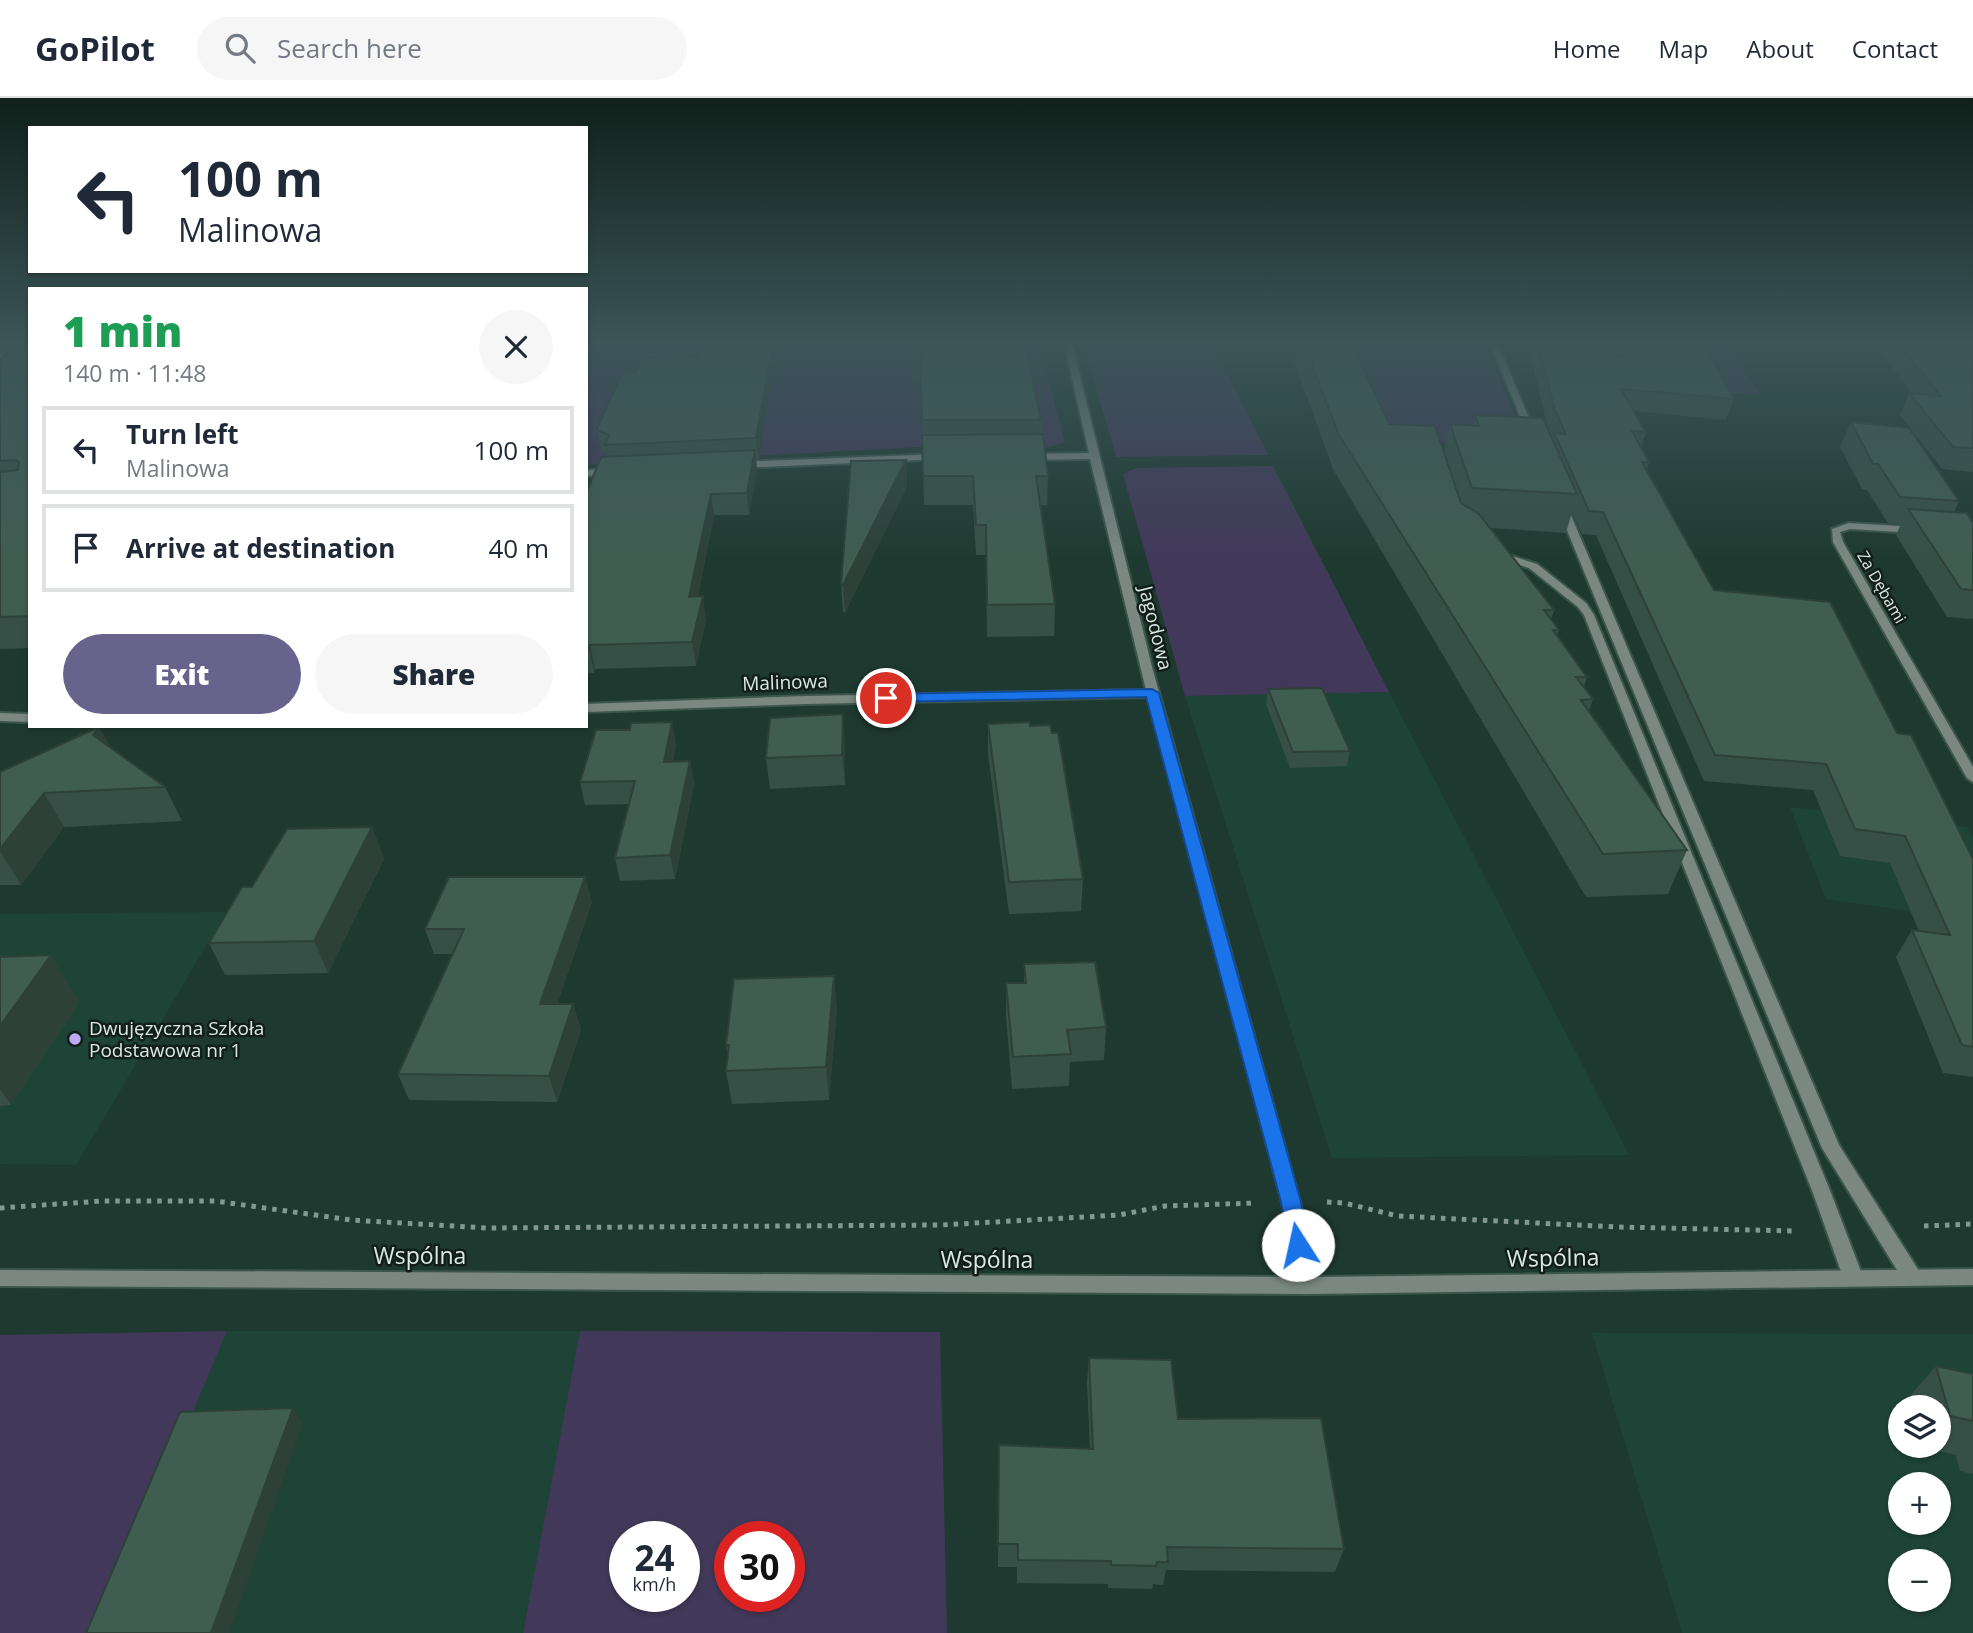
<!DOCTYPE html>
<html lang="en">
<head>
<meta charset="utf-8">
<style>
	:root { --surface:#fff; --page:#f6f6f7; --text:#1f2937; --muted:#747a83; --line:#e0e1e3; --accent:#67638c }
	body { margin:0; font-family:"Open Sans",sans-serif; background:var(--page); color:var(--text); height:100vh; display:flex; flex-direction:column; font-size:26px; white-space:nowrap }
	* { box-sizing:border-box; margin:0 }
	p { font-size:23px; color:var(--muted) }
	.icon { flex:none; width:38px; height:38px; fill:none; stroke:currentColor; stroke-width:2; stroke-linecap:round; stroke-linejoin:round }
	.map { position:relative; flex:1; overflow:hidden }
	.drawer { position:absolute; left:28px; top:189px; width:560px; height:441px; display:flex; flex-direction:column; background:var(--surface); border-radius:0px; box-shadow:0 2px 5px #0004 }
	.drawer>* { flex:none }
	.hud { position:absolute; left:28px; top:28px; width:560px; height:147px; border-radius:0px; box-shadow:0 2px 5px #0004; background:#fff; color:var(--text); overflow:hidden }
	.fabs { position:absolute; left:1888px; top:1297px; display:grid; gap:14px }
	.fabs a { display:grid; place-items:center; width:63px; height:63px; border-radius:50%; background:var(--surface); box-shadow:0 2px 5px #0004; font-size:35px }
	.speed { position:absolute; left:609px; top:1423px; display:flex; gap:14px; font-size:35px; font-weight:700; text-align:center }
	.speed>* { display:grid; place-content:center; width:91px; height:91px; border-radius:50%; background:var(--surface); box-shadow:0 2px 5px #0004; line-height:1 }
	.speed small { font-size:18px; font-weight:400 }
	.speed .limit { border:10px solid #d22; background:#fff; color:#111 }
	.pin { position:absolute; display:grid; place-items:center; width:60px; height:60px; color:#fff; margin:-30px; border:4px solid #fff; border-radius:50%; box-shadow:0 2px 7px #0007 }
	.me { position:absolute; width:77px; margin:-38px; rotate:350deg; stroke-linejoin:round; filter:drop-shadow(0 0 5px #0008) }
	.turn { display:flex; align-items:center; gap:24px; height:147px; padding:0 35px; font-size:32px }
	.turn .icon { width:91px; height:91px; stroke-width:2.5 }
	.turn b { display:block; font-size:49px; line-height:60px }
	.round { display:grid; place-items:center; flex:none; width:74px; height:74px; border-radius:37px; background:var(--page) }
	.head { display:flex; align-items:center; justify-content:space-between; height:119px; padding:0 35px }
	h1 { font-size:42px; font-weight:800; line-height:52px; color:#1e9e55 }
	.cta { display:flex; gap:14px; margin-top:auto; padding:14px 35px }
	.cta a { flex:1; height:80px; border-radius:42px; background:var(--accent); color:#fff; font-size:28px; font-weight:800; line-height:80px; text-align:center }
	.cta a+a { background:var(--page); color:var(--text) }
	ul { padding:0; list-style:none }
	li { display:flex; align-items:center; gap:21px; height:88px; margin:0 14px 10px; padding:0 21px; border:4px solid var(--line); border-radius:0px }
	li div { flex:1 }
	li b { display:block; font-size:26px }
	li em { font-style:normal }
	header { display:flex; align-items:center; gap:42px; box-sizing:border-box; height:98px; padding:0 35px; background:var(--surface); border-bottom:2px solid var(--line) }
	header strong { font-size:33px }
	nav { display:flex; gap:38px; margin-inline-start:auto; font-size:24px }
	.search { width:490px; height:63px; background:var(--page); display:flex; align-items:center; gap:18px; box-sizing:border-box; padding:0 24px; border-radius:38px; color:var(--muted); font-size:26px }
	.map>svg:first-child { display:block }
	.built { fill:#1e4437; fill-rule:evenodd }
	.green { fill:#42395a; fill-rule:evenodd }
	.lines { fill:none; stroke-linecap:round; stroke-linejoin:round }
	.lane-casing { stroke:#3c564d; stroke-width:4 }
	.street-casing { stroke:#3c564d; stroke-width:4 }
	.path { stroke:#839890; stroke-width:5; stroke-dasharray:4.5 6; stroke-linecap:butt }
	.lane { fill:#7b8882; fill-rule:evenodd }
	.street { fill:#7b8882; fill-rule:evenodd }
	.wall { fill:#375047 }
	.shaded-wall { fill:#2d4139 }
	.building { fill:#405d52; stroke:#2d4139; stroke-width:2 }
	.route { fill:#1a73e8; stroke:#114b97; stroke-width:2 }
	.poi-dot { fill:#bea9f5; stroke:#121e1a; stroke-width:2.5 }
	.labels { text-anchor:middle; stroke-width:5; stroke-linejoin:round; paint-order:stroke }
	.far-street-label { font-size:16px; fill:#daeae3; stroke:#121e1a }
	.street-label { font-size:19px; fill:#daeae3; stroke:#121e1a }
	.poi-label { font-size:19px; fill:#daeae3; stroke:#121e1a; text-anchor:start }
	.near-street-label { font-size:23px; fill:#daeae3; stroke:#121e1a }
</style>
</head>
<body>
<header>
<strong>GoPilot</strong>
<div class="search"><svg class="icon" aria-label="search" viewBox="0 0 24 24"><circle cx="10" cy="10" r="6"/><path d="M15 15l6 6"/></svg>Search here</div>
<nav><a>Home</a><a>Map</a><a>About</a><a>Contact</a></nav>
</header>
<div class="map">
<svg width="1973" height="1535" viewBox="0 0 1973 1535">
	<rect width="100%" height="100%" fill="#1e3a30"/>
	<g class="built">
		<path d="M 1389,594 L 1629,1057 L 1332,1060 L 1185,598 Z"/>
		<path d="M 1790,709 L 1967,729 L 1973,739 L 1973,822 L 1826,801 Z"/>
		<path d="M 226,814 L 76,1067 L 0,1066 L 0,816 Z"/>
		<path d="M 227,1233 L 580,1233 L 523,1535 L 100,1535 Z"/>
		<path d="M 1592,1235 L 1973,1236 L 1973,1535 L 1682,1535 ZM 1900,1309 L 1939,1309 L 1939,1348 L 1900,1348 ZM 1900,1386 L 1939,1386 L 1939,1424 L 1900,1424 ZM 1900,1463 L 1939,1463 L 1939,1502 L 1900,1502 Z"/>
	</g>
	<g class="green">
		<path d="M 586,246 L 1039,246 L 1065,344 L 1047,350 L 919,349 L 586,367 Z"/>
		<path d="M 1213,246 L 1268,357 L 1116,359 L 1084,247 Z"/>
		<path d="M 1351,246 L 1485,246 L 1529,351 L 1394,342 Z"/>
		<path d="M 1705,246 L 1731,246 L 1760,297 L 1730,295 Z"/>
		<path d="M 1273,368 L 1389,594 L 1185,598 L 1123,376 L 1137,370 Z"/>
		<path d="M 227,1233 L 100,1535 L 0,1535 L 0,1237 Z"/>
		<path d="M 580,1233 L 940,1234 L 947,1535 L 523,1535 ZM 625,1438 L 684,1438 L 684,1498 L 625,1498 ZM 730,1438 L 789,1438 L 789,1498 L 730,1498 Z"/>
	</g>
	<g class="lines">
		<defs>
			<g id="lane">
				<path d="M 1490,246 L 1498,246 L 1535,335 L 1534,337 L 1527,335 Z"/>
				<path d="M 1559,406 L 1567,408 L 1839,1047 L 1919,1173 L 1922,1179 L 1919,1185 L 1912,1187 L 1905,1185 L 1822,1050 L 1557,408 Z"/>
				<path d="M 1499,454 L 1537,466 L 1586,505 L 1594,517 L 1831,1095 L 1863,1179 L 1860,1185 L 1853,1187 L 1846,1185 L 1843,1179 L 1813,1095 L 1584,517 L 1578,509 L 1529,470 L 1495,459 L 1495,455 Z"/>
			</g>
			<g id="street">
				<path d="M 1064,246 L 1072,246 L 1152,569 L 1300,1104 L 1315,1179 L 1973,1171 L 1973,1187 L 1307,1196 L 0,1188 L 0,1172 L 1296,1179 L 1282,1104 L 1148,599 L 806,606 L 586,614 L 586,606 L 806,598 L 1146,592 L 1090,361 L 1028,362 L 1024,359 L 1028,356 L 1089,355 Z"/>
				<path d="M 30,255 L 30,259 L 0,260 L 0,256 Z"/>
				<path d="M 941,356 L 945,359 L 944,361 L 738,370 L 733,367 L 738,364 Z"/>
				<path d="M 586,372 L 613,371 L 618,374 L 613,377 L 586,378 Z"/>
				<path d="M 1849,425 L 1915,429 L 1920,432 L 1915,435 L 1850,431 L 1840,434 L 1843,444 L 1973,669 L 1973,684 L 1967,680 L 1833,444 L 1832,431 Z"/>
				<path d="M 0,615 L 30,616 L 30,624 L 0,623 Z"/>
			</g>
		</defs>
		<use href="#lane" class="lane-casing"/>
		<use href="#street" class="street-casing"/>
		<g class="path">
			<path d="M 1327,1104 L 1344,1105 L 1398,1118 L 1617,1129 L 1796,1133"/>
			<path d="M 0,1110 L 102,1103 L 215,1103 L 351,1122 L 486,1130 L 941,1127 L 1119,1117 L 1165,1108 L 1256,1105"/>
			<path d="M 1924,1128 L 1973,1126"/>
		</g>
		<use href="#lane" class="lane"/>
		<use href="#street" class="street"/>
	</g>
	<g class="wall">
		<path d="M 30,246 L 30,550 L 0,551 L 0,261 Z"/>
		<path d="M 703,246 L 774,246 L 776,262 L 759,361 L 756,361 L 757,372 L 749,417 L 714,417 L 698,498 L 706,521 L 696,568 L 595,571 L 594,575 L 586,575 L 586,396 L 607,359 L 607,355 L 601,352 L 597,331 L 635,275 L 699,259 Z"/>
		<path d="M 914,246 L 1025,246 L 1041,322 L 1041,336 L 1048,378 L 1047,407 L 1040,407 L 1055,506 L 1054,538 L 987,539 L 986,457 L 976,457 L 973,407 L 924,407 L 921,282 L 916,282 Z"/>
		<path d="M 1288,246 L 1352,246 L 1389,326 L 1444,353 L 1450,326 L 1473,327 L 1475,317 L 1548,331 L 1528,246 L 1704,246 L 1734,301 L 1726,322 L 1634,313 L 1646,334 L 1641,350 L 1649,364 L 1647,372 L 1714,492 L 1897,635 L 1973,761 L 1973,979 L 1943,975 L 1896,859 L 1912,832 L 1919,833 L 1890,765 L 1840,758 L 1813,692 L 1704,683 L 1596,437 L 1582,436 L 1572,414 L 1566,435 L 1491,430 L 1554,512 L 1551,521 L 1559,532 L 1557,537 L 1587,579 L 1584,589 L 1593,601 L 1589,613 L 1687,752 L 1668,796 L 1586,799 L 1333,371 Z"/>
		<path d="M 1874,246 L 1973,246 L 1973,374 L 1942,371 L 1900,317 L 1909,295 L 1912,295 Z"/>
		<path d="M 1851,324 L 1959,403 L 1954,414 L 1973,425 L 1973,521 L 1947,519 L 1896,437 L 1901,426 L 1888,425 L 1867,392 L 1862,391 L 1840,349 Z"/>
		<path d="M 906,362 L 907,388 L 845,515 L 843,514 L 841,486 Z"/>
		<path d="M 1268,591 L 1350,653 L 1347,668 L 1290,670 L 1266,606 Z"/>
		<path d="M 988,626 L 1083,781 L 1081,813 L 1009,816 L 988,656 Z"/>
		<path d="M 99,629 L 109,648 L 165,689 L 182,723 L 64,729 L 21,787 L 0,787 L 0,674 Z"/>
		<path d="M 676,646 L 673,664 L 690,663 L 694,686 L 675,781 L 620,783 L 615,760 L 629,706 L 585,707 L 580,684 Z"/>
		<path d="M 845,647 L 845,687 L 770,691 L 766,660 Z"/>
		<path d="M 372,729 L 384,761 L 328,875 L 225,877 L 209,845 L 252,789 Z"/>
		<path d="M 585,779 L 592,804 L 557,906 L 573,906 L 581,932 L 557,1004 L 409,1002 L 398,976 L 452,856 L 434,856 L 425,831 Z"/>
		<path d="M 0,859 L 80,904 L 11,1007 L 0,1008 Z"/>
		<path d="M 1024,866 L 1106,929 L 1104,962 L 1070,964 L 1069,988 L 1012,991 L 1006,918 L 1006,885 L 1024,885 Z"/>
		<path d="M 837,910 L 829,1002 L 732,1006 L 726,973 L 728,957 L 726,947 Z"/>
		<path d="M 1089,1260 L 1178,1321 L 1344,1451 L 1335,1474 L 1166,1472 L 1163,1487 L 1153,1486 L 1152,1491 L 1108,1490 L 1108,1486 L 1017,1485 L 1017,1469 L 998,1469 L 999,1347 L 1090,1351 L 1087,1284 Z"/>
		<path d="M 1936,1268 L 1973,1276 L 1973,1376 L 1960,1373 L 1956,1357 L 1922,1349 L 1922,1348 L 1939,1348 L 1939,1309 L 1912,1309 L 1909,1299 Z"/>
	</g>
	<g class="shaded-wall">
		<path d="M 773,246 L 776,262 L 759,361 L 756,340 Z"/>
		<path d="M 755,352 L 757,372 L 749,417 L 747,395 Z"/>
		<path d="M 906,362 L 907,388 L 845,515 L 843,487 Z"/>
		<path d="M 711,396 L 714,417 L 693,522 L 689,499 Z"/>
		<path d="M 703,498 L 706,521 L 696,568 L 692,544 Z"/>
		<path d="M 590,547 L 595,571 L 594,575 L 589,551 Z"/>
		<path d="M 843,616 L 845,647 L 845,687 L 842,657 Z"/>
		<path d="M 672,624 L 676,646 L 668,687 L 664,664 Z"/>
		<path d="M 99,629 L 116,663 L 93,637 Z"/>
		<path d="M 690,663 L 694,686 L 675,781 L 670,757 Z"/>
		<path d="M 44,695 L 64,729 L 21,787 L 0,753 L 0,751 Z"/>
		<path d="M 372,729 L 384,761 L 328,875 L 314,843 Z"/>
		<path d="M 585,779 L 592,804 L 548,932 L 540,906 Z"/>
		<path d="M 51,857 L 80,904 L 11,1007 L 0,991 L 0,928 Z"/>
		<path d="M 834,878 L 837,910 L 829,1002 L 826,969 Z"/>
		<path d="M 573,906 L 581,932 L 557,1004 L 549,978 Z"/>
		<path d="M 293,1310 L 303,1325 L 229,1535 L 211,1535 Z"/>
	</g>
	<g class="building">
		<path d="M 22,246 L 30,246 L 30,518 L 0,519 L 0,374 L 18,372 L 19,364 L 16,362 L 0,363 L 0,261 Z"/>
		<path d="M 703,246 L 773,246 L 756,340 L 605,347 L 609,337 L 597,331 L 622,275 L 635,275 L 642,260 L 699,259 Z"/>
		<path d="M 915,246 L 1025,246 L 1041,322 L 922,322 L 920,253 L 916,253 Z"/>
		<path d="M 1304,246 L 1352,246 L 1389,326 L 1435,328 L 1461,405 L 1479,416 L 1554,512 L 1544,512 L 1559,532 L 1553,532 L 1587,579 L 1576,579 L 1593,601 L 1581,602 L 1687,752 L 1603,756 L 1339,337 Z"/>
		<path d="M 1538,246 L 1607,246 L 1611,257 L 1623,259 L 1618,246 L 1704,246 L 1734,301 L 1621,291 L 1646,334 L 1632,333 L 1649,364 L 1642,364 L 1714,492 L 1830,504 L 1897,635 L 1911,637 L 1973,761 L 1973,949 L 1962,947 L 1912,832 L 1950,837 L 1905,738 L 1855,731 L 1826,666 L 1715,657 L 1603,414 L 1589,413 L 1554,335 L 1566,336 L 1554,310 Z"/>
		<path d="M 1898,246 L 1969,246 L 1973,250 L 1973,350 L 1953,349 L 1909,295 L 1941,298 Z"/>
		<path d="M 1475,317 L 1543,320 L 1577,396 L 1472,390 L 1450,326 L 1479,328 Z"/>
		<path d="M 1851,324 L 1909,330 L 1959,403 L 1900,399 L 1878,366 L 1873,366 Z"/>
		<path d="M 1043,336 L 1048,378 L 1036,378 L 1055,506 L 987,507 L 986,427 L 976,427 L 973,378 L 923,378 L 922,337 Z"/>
		<path d="M 755,352 L 747,395 L 711,396 L 689,499 L 703,498 L 692,544 L 590,547 L 589,551 L 586,551 L 586,396 L 601,359 Z"/>
		<path d="M 906,362 L 843,487 L 841,486 L 851,363 Z"/>
		<path d="M 1908,411 L 1967,415 L 1973,425 L 1973,492 L 1961,491 Z"/>
		<path d="M 1322,590 L 1350,653 L 1293,654 L 1268,591 Z"/>
		<path d="M 843,616 L 842,657 L 766,660 L 770,620 Z"/>
		<path d="M 672,624 L 664,664 L 690,663 L 670,757 L 615,760 L 635,683 L 580,684 L 596,632 L 630,632 L 631,625 Z"/>
		<path d="M 1029,624 L 1030,628 L 1050,627 L 1052,635 L 1058,635 L 1083,781 L 1009,784 L 988,626 Z"/>
		<path d="M 99,629 L 93,637 L 165,689 L 44,695 L 0,751 L 0,674 Z"/>
		<path d="M 372,729 L 314,843 L 209,845 L 242,789 L 252,789 L 287,731 Z"/>
		<path d="M 449,779 L 585,779 L 540,906 L 573,906 L 549,978 L 398,976 L 464,831 L 425,831 Z"/>
		<path d="M 51,857 L 0,928 L 0,859 Z"/>
		<path d="M 1095,864 L 1106,929 L 1067,932 L 1071,956 L 1013,959 L 1006,885 L 1026,885 L 1024,866 Z"/>
		<path d="M 834,878 L 826,969 L 726,973 L 729,947 L 726,947 L 734,881 Z"/>
		<path d="M 1089,1260 L 1171,1262 L 1178,1321 L 1321,1320 L 1344,1451 L 1167,1449 L 1168,1464 L 1157,1464 L 1156,1468 L 1111,1467 L 1111,1463 L 1018,1462 L 1018,1446 L 998,1446 L 999,1347 L 1093,1351 Z"/>
		<path d="M 1936,1268 L 1973,1276 L 1973,1323 L 1950,1318 Z"/>
		<path d="M 293,1310 L 211,1535 L 86,1535 L 180,1314 Z"/>
	</g>
	<linearGradient id="sky" x2="0" y2="1"><stop stop-color="#10201a"/><stop offset="0.53" stop-color="#3b5559"/><stop offset="1" stop-color="#3b5559" stop-opacity="0"/></linearGradient>
	<rect width="1973" height="460" fill="url(#sky)"/>
	<path class="route" d="M 1152,591 L 1159,595 L 1301,1104 L 1309,1147 L 1306,1153 L 1298,1156 L 1291,1153 L 1288,1147 L 1281,1104 L 1146,599 L 886,604 L 879,600 L 886,596 Z"/>
	<circle class="poi-dot" cx="75" cy="941" r="7"/>
	<g class="labels">
		<g class="far-street-label">
			<text transform="translate(1882 489) rotate(60)" y="6">Za Dębami</text>
		</g>
		<g class="street-label">
			<text transform="translate(1156 530) rotate(76)" y="7">Jagodowa</text>
			<text transform="translate(785 584) rotate(-2)" y="7">Malinowa</text>
		</g>
		<g class="poi-label">
			<text x="89" y="937">Dwujęzyczna Szkoła<tspan x="89" dy="22">Podstawowa nr 1</tspan></text>
		</g>
		<g class="near-street-label">
			<text x="420" y="1166">Wspólna</text>
			<text transform="translate(1553 1160) rotate(-1)" y="8">Wspólna</text>
			<text x="987" y="1170">Wspólna</text>
		</g>
	</g>
</svg>
<div class="fabs">
<a><svg class="icon" aria-label="layers" viewBox="0 0 24 24"><path d="M12 4l9 5-9 5-9-5zM3 14l9 5 9-5"/></svg></a>
<a>+</a>
<a>−</a>
</div>
<div class="speed"><div>24<small>km/h</small></div><div class="limit">30</div></div>
<div class="pin" style="left:886px;top:600px;background:#d93025"><svg class="icon" aria-label="arrive" viewBox="0 0 24 24"><path d="M6 21V4h12l-3 4 3 4H6"/></svg></div>
<svg class="me" style="left:1298px;top:1147px" viewBox="-20 -20 40 40"><circle r="19" fill="#fff"/><path d="M0-13L10 11 0 6-10 11z" fill="#1a73e8"/></svg>
<div class="hud">
<div class="turn"><svg class="icon" aria-label="left" viewBox="0 0 24 24"><path d="M17 20v-9H6M10 6l-5 5 5 5"/></svg><div><b>100 m</b>Malinowa</div></div>
</div>
<section class="drawer">
<div class="head"><div><h1>1 min</h1><p>140 m · 11:48</p></div><a class="round"><svg class="icon" aria-label="close" viewBox="0 0 24 24"><path d="M6 6l12 12M18 6L6 18"/></svg></a></div>
<ul>
<li><svg class="icon" aria-label="left" viewBox="0 0 24 24"><path d="M17 20v-9H6M10 6l-5 5 5 5"/></svg><div><b>Turn left</b><p>Malinowa</p></div><em>100 m</em></li>
<li><svg class="icon" aria-label="arrive" viewBox="0 0 24 24"><path d="M6 21V4h12l-3 4 3 4H6"/></svg><div><b>Arrive at destination</b></div><em>40 m</em></li>
</ul>
<div class="cta"><a>Exit</a><a>Share</a></div>
</section>
</div>
</body>
</html>
